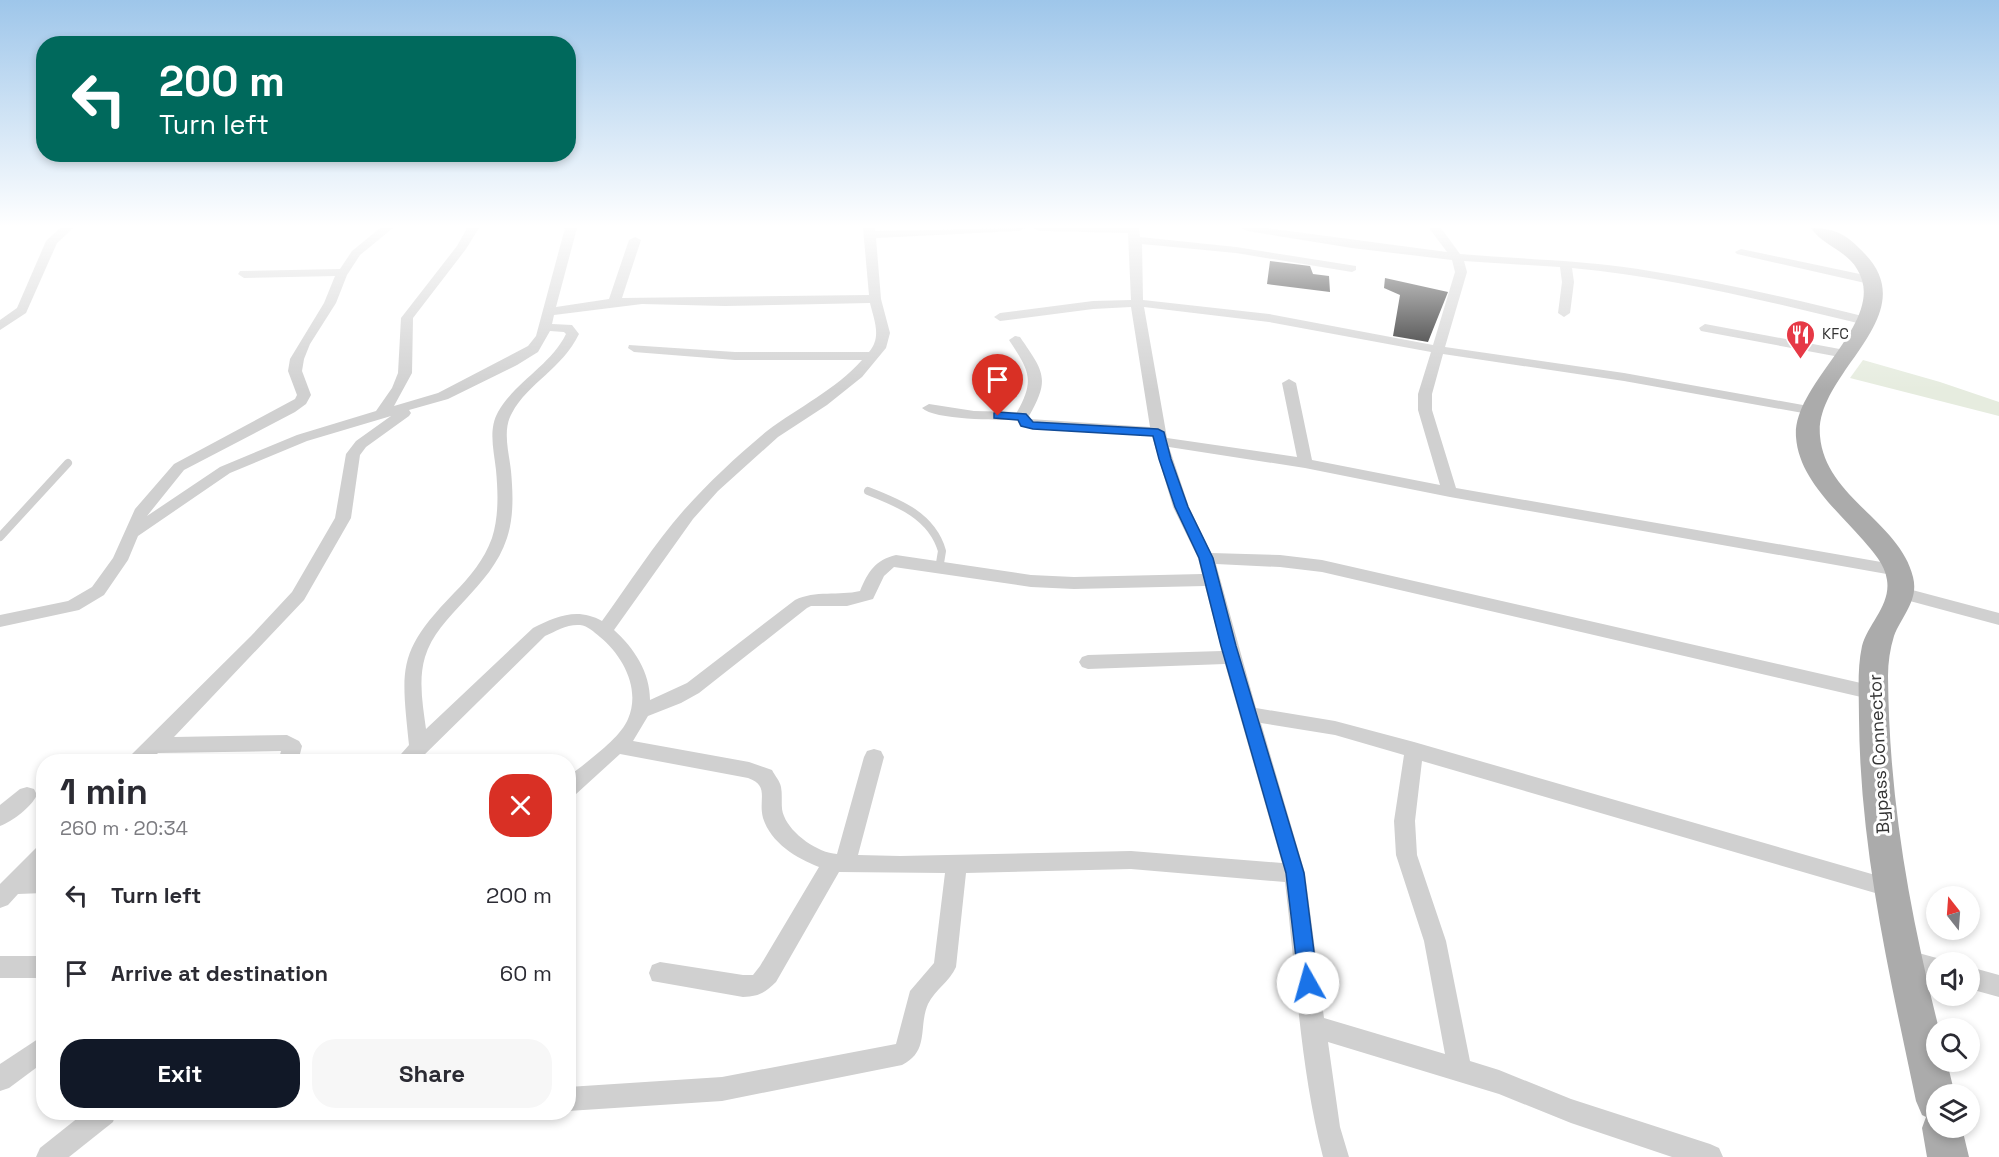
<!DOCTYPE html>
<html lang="en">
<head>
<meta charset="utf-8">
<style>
	:root { --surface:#fff; --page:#f7f7f7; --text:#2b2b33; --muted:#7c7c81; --accent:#111827 }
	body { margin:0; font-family:"Space Grotesk",sans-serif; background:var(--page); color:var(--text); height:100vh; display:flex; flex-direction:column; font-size:22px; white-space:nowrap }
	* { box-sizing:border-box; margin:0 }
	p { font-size:20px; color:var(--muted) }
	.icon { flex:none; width:33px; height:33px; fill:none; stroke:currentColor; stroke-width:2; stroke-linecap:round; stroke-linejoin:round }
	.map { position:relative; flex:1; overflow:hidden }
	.sheet { position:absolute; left:36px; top:754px; width:540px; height:366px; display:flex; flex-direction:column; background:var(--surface); border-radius:24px; box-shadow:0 3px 9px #0003 }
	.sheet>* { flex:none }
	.top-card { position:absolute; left:36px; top:36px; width:540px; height:126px; border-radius:24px; box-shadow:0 3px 9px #0003; background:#00695c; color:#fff; overflow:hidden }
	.needle { width:39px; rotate:343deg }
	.controls { position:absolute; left:1926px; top:886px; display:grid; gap:12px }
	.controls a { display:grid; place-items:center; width:54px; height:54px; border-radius:50%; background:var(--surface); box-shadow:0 3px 9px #0003; font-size:30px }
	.pin { position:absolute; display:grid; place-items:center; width:51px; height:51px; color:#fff; margin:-62px -26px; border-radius:50% 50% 50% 0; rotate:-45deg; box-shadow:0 0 6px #0007 }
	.pin .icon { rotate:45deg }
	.me { position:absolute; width:66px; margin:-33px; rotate:353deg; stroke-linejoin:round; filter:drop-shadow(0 0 4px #0008) }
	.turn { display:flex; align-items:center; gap:21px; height:126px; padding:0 24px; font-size:27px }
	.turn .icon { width:78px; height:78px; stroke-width:2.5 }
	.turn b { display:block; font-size:42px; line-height:51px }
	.round { display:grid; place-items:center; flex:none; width:63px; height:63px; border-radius:24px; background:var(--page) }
	.head { display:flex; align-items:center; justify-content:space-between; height:102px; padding:0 24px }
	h1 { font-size:36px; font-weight:700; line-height:45px }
	.button { display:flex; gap:12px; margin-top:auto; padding:12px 24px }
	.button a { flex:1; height:69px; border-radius:24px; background:var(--accent); color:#fff; font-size:24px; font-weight:700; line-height:69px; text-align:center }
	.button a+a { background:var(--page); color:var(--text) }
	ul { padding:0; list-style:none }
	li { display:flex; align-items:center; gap:18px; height:78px; padding:0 24px }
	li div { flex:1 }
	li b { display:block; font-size:22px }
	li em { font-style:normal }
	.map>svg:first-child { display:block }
	.green { fill:#e6ecdf }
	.building { fill:#1a1a1a }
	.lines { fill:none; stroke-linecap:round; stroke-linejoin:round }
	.service { stroke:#d0d0d0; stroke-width:8 }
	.minor { fill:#d0d0d0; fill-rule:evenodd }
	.primary { fill:#ababab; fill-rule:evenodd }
	.route { fill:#1a73e8; stroke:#114b97; stroke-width:1.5 }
	.labels { text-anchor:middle; stroke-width:6; stroke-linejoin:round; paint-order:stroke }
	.far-poi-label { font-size:15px; fill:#333; stroke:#fff; text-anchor:start }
	.street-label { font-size:18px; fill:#333; stroke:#fff }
</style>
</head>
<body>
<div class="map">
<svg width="1999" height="1157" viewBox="0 0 1999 1157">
	<rect width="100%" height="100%" fill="#fff"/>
	<path class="green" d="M 1863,360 L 1940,382 L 1999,402 L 1999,416 L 1850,378 Z"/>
	<g class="building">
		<path d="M 1270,261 L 1310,266 L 1313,274 L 1329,276 L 1330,292 L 1267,284 Z"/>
		<path d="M 1385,278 L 1448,292 L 1428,342 L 1393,336 L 1400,295 L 1384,288 Z"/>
	</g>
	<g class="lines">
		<g class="service">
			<path d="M 868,491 C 899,503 932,516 942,551 L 939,569"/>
			<path d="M 0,537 L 68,463"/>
		</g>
		<g class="minor">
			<path d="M 60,228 L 73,228 L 57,243 L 26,313 L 0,330 L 0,320 L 17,308 L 46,241 Z"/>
			<path d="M 380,228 L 393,228 L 360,255 L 347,275 L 336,303 L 310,344 L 304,359 L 302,371 L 311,395 L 306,404 L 295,412 L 184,470 L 147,516 L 220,467 L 297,435 L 376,411 L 392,388 L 398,373 L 401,318 L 457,246 L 467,228 L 479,228 L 466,249 L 413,318 L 412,373 L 394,406 L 438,393 L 528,346 L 536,336 L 565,228 L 577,228 L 556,307 L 609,299 L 629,240 L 635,237 L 641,240 L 622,298 L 869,295 L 863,228 L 875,228 L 875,231 L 1025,228 L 1019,231 L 876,238 L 881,299 L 890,333 L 886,348 L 862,377 L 827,405 L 778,437 L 718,491 L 693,519 L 614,630 C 634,648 650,672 650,700 L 687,683 L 795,600 C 815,590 839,596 860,591 C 868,572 875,560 896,555 L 1031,575 L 1074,577 L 1202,574 L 1198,558 L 1173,507 L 1152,436 L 1025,427 L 1020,426 L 1017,420 C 998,420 934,420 922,408 L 929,404 L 974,411 L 1017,412 C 1036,379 1028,369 1009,340 L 1015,336 L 1020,337 C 1043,371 1051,378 1029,416 L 1030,419 L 1150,427 L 1131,307 L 1093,309 L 1000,321 L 994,317 L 1000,313 L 1093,301 L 1131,300 L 1128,233 L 1039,231 L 1033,228 L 1139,228 L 1140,237 L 1236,247 L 1356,266 L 1356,270 L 1352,272 L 1236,253 L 1142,244 L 1143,300 L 1269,314 L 1433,345 L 1455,272 L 1452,260 L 1352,248 L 1247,231 L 1241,228 L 1266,228 L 1447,252 L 1429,228 L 1441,228 L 1460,254 C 1519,259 1579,260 1638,269 C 1716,281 1794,299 1870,318 L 1872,321 L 1870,324 L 1866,325 C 1769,302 1672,277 1572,268 L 1574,282 L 1570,313 L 1564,317 L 1558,313 L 1562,282 L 1560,267 L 1464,261 L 1467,272 L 1445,347 L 1624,373 L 1814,407 L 1821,411 L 1814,415 L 1624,381 L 1443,354 L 1432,394 L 1432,410 L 1456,488 L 1904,566 L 1906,570 L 1904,574 L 1898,576 L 1450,497 L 1305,468 L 1169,447 L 1189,507 L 1211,553 L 1280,555 L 1322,560 L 1874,686 L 1880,688 L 1883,693 L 1880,698 L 1874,700 L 1322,572 L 1280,567 L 1216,564 L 1256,708 L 1335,721 L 1414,742 L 1889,879 L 1897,881 L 1900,888 L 1897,895 L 1889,897 L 1422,761 L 1415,821 L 1417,855 L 1446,941 L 1470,1061 L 1499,1070 L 1571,1099 L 1710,1144 L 1719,1148 L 1723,1157 L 1672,1157 L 1571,1123 L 1499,1094 L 1328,1042 L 1340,1127 L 1349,1157 L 1323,1157 C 1300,1068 1296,973 1285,882 L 1131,869 L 966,873 L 956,967 C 950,981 935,990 928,1004 C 918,1027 930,1051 902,1065 L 722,1101 L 568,1111 L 568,1087 L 722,1077 L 896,1044 L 910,991 L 934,963 L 945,873 L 839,872 L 776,982 C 765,993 759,996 743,997 L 652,981 L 649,973 L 652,965 L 660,962 L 743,975 L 753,975 L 760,966 L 819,867 C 796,858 771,843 763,818 C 758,799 770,786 748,778 L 620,754 L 575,795 L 568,797 L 568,777 C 585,763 620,739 628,719 C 641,689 623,656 600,637 C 594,632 588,626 580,625 C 567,624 556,631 545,636 L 417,762 L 394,762 L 409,745 C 401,667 397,652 454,593 C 470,577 484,560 492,538 C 499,516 498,492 496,470 C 494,451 488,430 498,412 C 516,381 550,366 566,334 L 564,332 L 550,331 L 538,352 L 517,365 L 448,399 L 409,410 L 411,413 L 409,416 L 366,447 L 360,455 L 351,518 L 304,600 L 174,737 L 287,735 L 299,741 L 302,746 L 298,762 L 278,762 L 281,751 L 158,753 L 149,762 L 127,762 L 130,756 L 251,636 L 292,592 L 335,518 L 346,454 L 356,441 L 391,416 L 307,441 L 230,473 L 138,536 L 128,560 L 104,595 L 79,610 L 0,627 L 0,615 L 68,601 L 92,587 L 113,558 L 135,509 L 174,464 L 295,399 L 297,395 L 288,371 L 290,359 L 324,303 L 335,276 L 244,278 L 238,274 L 240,271 L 340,269 L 352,251 ZM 870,303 C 874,320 882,337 869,352 L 735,352 L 629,345 L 628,348 L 634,352 L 735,360 L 862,360 C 835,390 799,407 767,431 C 738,455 709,482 684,510 C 654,544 629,584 602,621 C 578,607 556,616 533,628 L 426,729 C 423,706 418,680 425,657 C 438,614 491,588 507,538 C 514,517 513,493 511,471 C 509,452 502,430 512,413 C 528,383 562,369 579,334 L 572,325 L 552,324 L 554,315 L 642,304 L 725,306 ZM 1144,307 L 1269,322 L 1431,352 L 1418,394 L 1418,410 L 1440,485 L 1312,460 L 1296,383 L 1289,379 L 1282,383 L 1297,457 L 1167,438 ZM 894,567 L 1031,587 L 1074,589 L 1205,586 L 1222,651 L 1088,655 L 1082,657 L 1079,662 L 1082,667 L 1088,669 L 1225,664 L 1282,863 L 1131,851 L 900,856 L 858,855 L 884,757 L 881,751 L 874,749 L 867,751 L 864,757 L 837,854 C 818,853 791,834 784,816 C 780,808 783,797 781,787 C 780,781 775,776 772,770 L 749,762 L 633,741 L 648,716 L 681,703 L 699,693 L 807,608 L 811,606 L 847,606 L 873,599 L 884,576 ZM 1261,723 L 1335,735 L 1404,755 L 1394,821 L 1396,855 L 1424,941 L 1445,1054 L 1324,1018 L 1305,873 Z"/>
			<path d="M 1741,249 L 1874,277 L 1880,281 L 1874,285 L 1737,254 L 1735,252 Z"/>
			<path d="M 1705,324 L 1845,350 L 1852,354 L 1845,358 L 1701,331 L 1699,328 Z"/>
			<path d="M 1901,587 L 1999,613 L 1999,625 L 1895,597 L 1893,593 L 1895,589 Z"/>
			<path d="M 27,787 L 34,789 L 37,795 C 31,807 13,821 0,826 L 0,805 L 20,789 Z"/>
			<path d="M 44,844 L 44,867 L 36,875 L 44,875 L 44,893 L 18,894 L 8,905 L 0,908 L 0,884 L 37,847 Z"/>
			<path d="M 1904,949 L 1944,960 L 1945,963 L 1936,963 L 1936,978 L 1896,966 L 1893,959 L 1896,952 Z"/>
			<rect x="0" y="956" width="44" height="22"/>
			<path d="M 1970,967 L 1999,975 L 1999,997 L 1970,989 Z"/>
			<path d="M 44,1035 L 44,1062 L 9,1088 L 0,1091 L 0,1064 Z"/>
			<path d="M 84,1113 L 116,1113 L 113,1122 L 69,1157 L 36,1157 L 40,1148 Z"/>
		</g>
		<path class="primary" d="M 1811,228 C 1837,228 1847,235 1865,254 C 1925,317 1814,373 1820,436 C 1825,497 1900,522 1913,577 C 1919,600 1902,616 1894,636 C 1890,649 1888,662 1888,676 C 1889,799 1909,910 1939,1029 L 1936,1029 L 1936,1062 L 1947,1062 L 1955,1095 L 1936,1095 L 1936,1128 L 1962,1128 L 1969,1157 L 1927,1157 L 1922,1128 L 1926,1117 L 1922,1115 L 1916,1101 C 1889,972 1860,850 1859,718 C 1859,694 1857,669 1862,646 C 1868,624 1891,605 1887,580 C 1885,564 1873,552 1863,540 C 1837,510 1799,479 1796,437 C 1792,382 1890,321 1857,269 C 1846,250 1822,245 1811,228 Z"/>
	</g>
	<linearGradient id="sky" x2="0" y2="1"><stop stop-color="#9ec6ea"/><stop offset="0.58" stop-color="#fff"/><stop offset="1" stop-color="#fff" stop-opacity="0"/></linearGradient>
	<rect width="1999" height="390" fill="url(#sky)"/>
	<path class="route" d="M 998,412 L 1026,414 L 1033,422 L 1158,429 L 1164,432 L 1171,459 L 1188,507 L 1213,558 L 1236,646 L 1304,873 L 1318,983 L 1315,989 L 1308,992 L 1302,989 L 1299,983 L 1286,873 L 1221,646 L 1199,558 L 1175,507 L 1159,459 L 1153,436 L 1033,429 L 1021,426 L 1018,420 L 994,418 L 994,413 Z"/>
	<defs>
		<symbol id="restaurant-pin" viewBox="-11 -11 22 30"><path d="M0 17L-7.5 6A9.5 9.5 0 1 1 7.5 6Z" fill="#e63946" stroke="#fff"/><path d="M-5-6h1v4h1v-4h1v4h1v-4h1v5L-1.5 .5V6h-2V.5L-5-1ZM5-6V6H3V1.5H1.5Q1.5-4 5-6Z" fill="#fff"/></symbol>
	</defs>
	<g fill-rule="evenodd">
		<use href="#restaurant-pin" x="1784" y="318" width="33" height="45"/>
	</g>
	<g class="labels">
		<g class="far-poi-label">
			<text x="1822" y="339">KFC</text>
		</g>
		<g class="street-label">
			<text transform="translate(1879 754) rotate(-93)" y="6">Bypass Connector</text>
		</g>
	</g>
</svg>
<div class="controls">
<a><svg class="needle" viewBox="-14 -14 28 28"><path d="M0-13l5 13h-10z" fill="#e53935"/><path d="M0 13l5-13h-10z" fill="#7c7c81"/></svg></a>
<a><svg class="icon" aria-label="sound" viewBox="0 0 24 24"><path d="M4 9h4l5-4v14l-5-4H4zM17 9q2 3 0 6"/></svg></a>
<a><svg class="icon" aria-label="search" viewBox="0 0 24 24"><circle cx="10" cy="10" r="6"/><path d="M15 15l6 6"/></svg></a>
<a><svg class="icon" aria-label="layers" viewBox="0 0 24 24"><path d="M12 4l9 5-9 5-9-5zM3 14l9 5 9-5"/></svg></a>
</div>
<div class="pin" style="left:998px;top:416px;background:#d93025"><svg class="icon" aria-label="arrive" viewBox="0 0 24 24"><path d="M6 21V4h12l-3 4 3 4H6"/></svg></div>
<svg class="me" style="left:1308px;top:983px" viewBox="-20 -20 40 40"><circle r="19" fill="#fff"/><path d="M0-13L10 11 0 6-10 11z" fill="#1a73e8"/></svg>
<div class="top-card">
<div class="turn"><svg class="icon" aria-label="left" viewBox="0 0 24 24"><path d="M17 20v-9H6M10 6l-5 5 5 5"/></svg><div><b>200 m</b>Turn left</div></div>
</div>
<section class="sheet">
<div class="head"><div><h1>1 min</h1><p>260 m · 20:34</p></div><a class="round" style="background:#d93025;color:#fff"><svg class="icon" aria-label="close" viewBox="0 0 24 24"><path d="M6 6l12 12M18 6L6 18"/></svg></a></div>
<ul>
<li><svg class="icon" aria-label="left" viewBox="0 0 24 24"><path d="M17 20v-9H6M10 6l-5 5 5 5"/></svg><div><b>Turn left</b></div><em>200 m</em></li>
<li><svg class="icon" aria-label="arrive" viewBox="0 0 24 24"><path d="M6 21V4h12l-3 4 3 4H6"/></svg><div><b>Arrive at destination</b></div><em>60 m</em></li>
</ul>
<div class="button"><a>Exit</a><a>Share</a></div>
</section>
</div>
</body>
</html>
